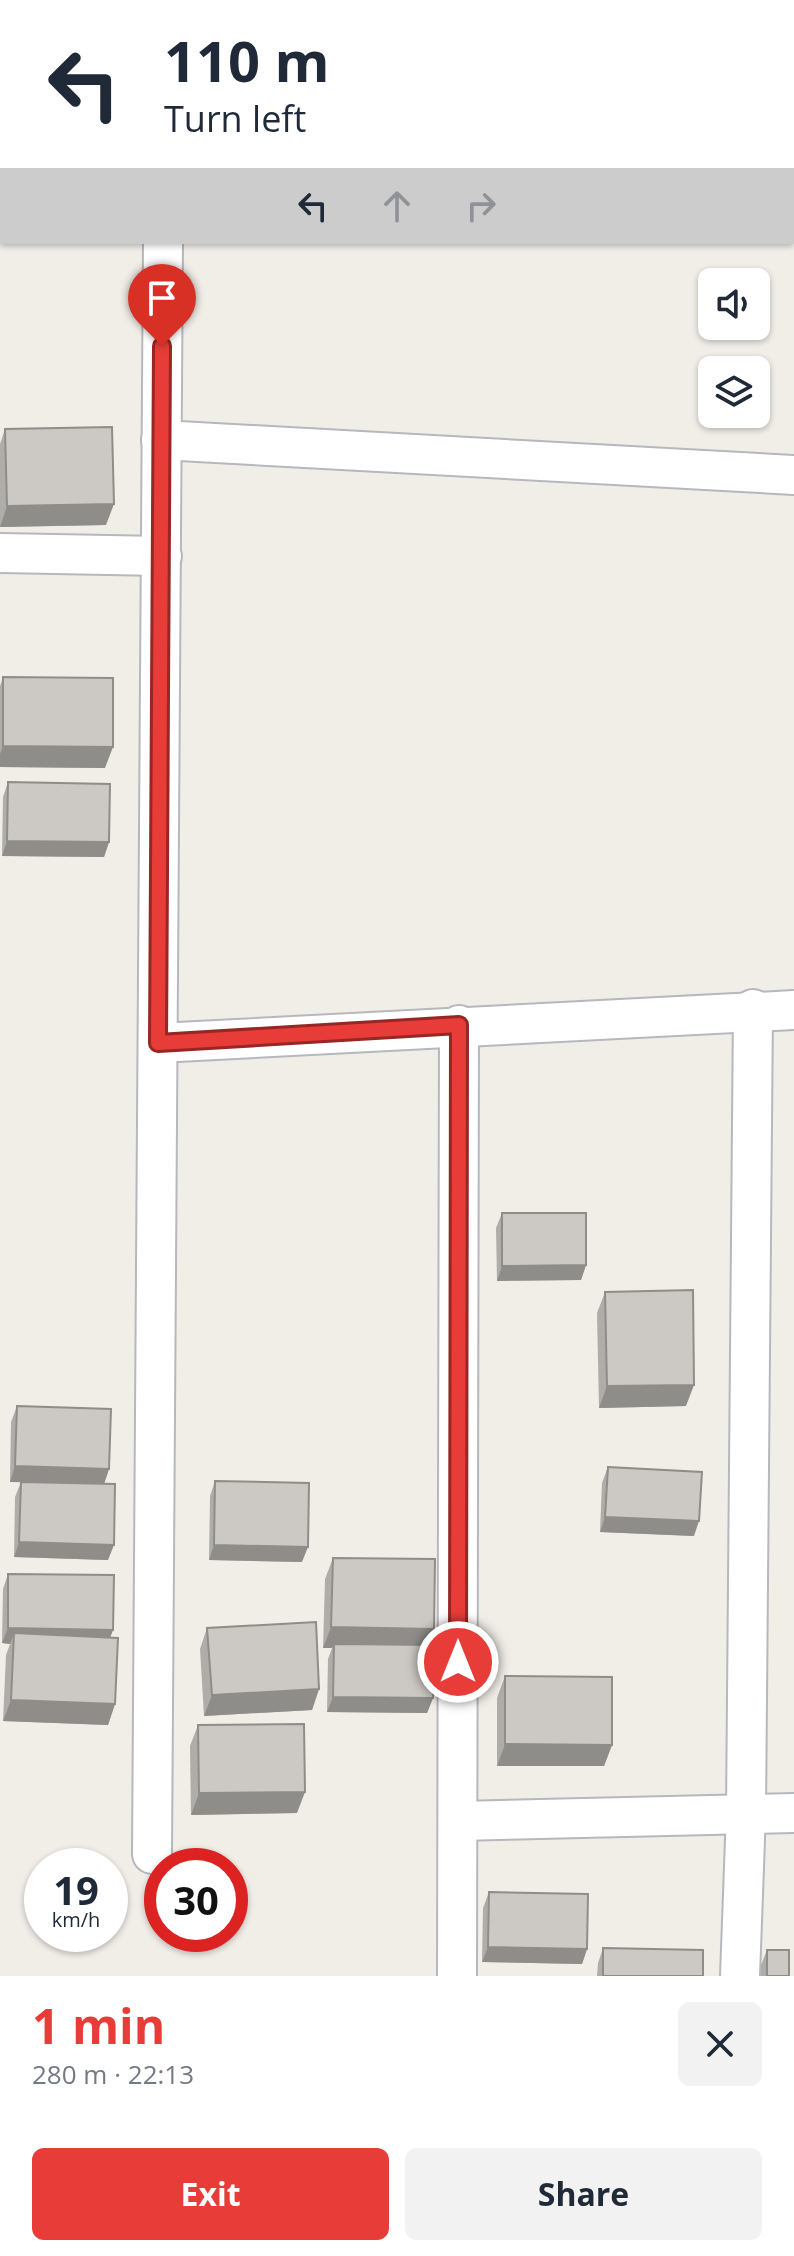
<!DOCTYPE html>
<html lang="en">
<head>
<meta charset="utf-8">
<style>
	:root { --surface:#fff; --page:#f2f2f3; --text:#1f2937; --muted:#747a83; --accent:#e73c37 }
	body { margin:0; font-family:"Open Sans",sans-serif; background:var(--page); color:var(--text); height:100vh; display:flex; flex-direction:column; font-size:30px; white-space:nowrap }
	* { box-sizing:border-box; margin:0 }
	p { font-size:26px; color:var(--muted) }
	.icon { flex:none; width:44px; height:44px; fill:none; stroke:currentColor; stroke-width:2; stroke-linecap:round; stroke-linejoin:round }
	.map { position:relative; height:1976px; overflow:hidden }
	.panel { display:flex; flex-direction:column; background:var(--surface); flex:1 }
	.panel>* { flex:none }
	.hud { position:absolute; left:0px; top:0px; width:794px; height:244px; box-shadow:0 2px 6px #0004; background:#fff; color:var(--text); overflow:hidden }
	.controls { position:absolute; left:698px; top:268px; display:grid; gap:16px }
	.controls a { display:grid; place-items:center; width:72px; height:72px; border-radius:12px; background:var(--surface); box-shadow:0 2px 6px #0004; font-size:40px }
	.speed { position:absolute; left:24px; top:1848px; display:flex; gap:16px; font-size:40px; font-weight:700; text-align:center }
	.speed>* { display:grid; place-content:center; width:104px; height:104px; border-radius:50%; background:var(--surface); box-shadow:0 2px 6px #0004; line-height:1 }
	.speed small { font-size:20px; font-weight:400 }
	.speed .limit { border:12px solid #d22; background:#fff; color:#111 }
	.pin { position:absolute; display:grid; place-items:center; width:68px; height:68px; color:#fff; margin:-82px -34px; border-radius:50% 50% 50% 0; rotate:-45deg; box-shadow:0 0 8px #0007 }
	.pin .icon { rotate:45deg }
	.me { position:absolute; width:88px; margin:-44px; rotate:0deg; stroke-linejoin:round; filter:drop-shadow(0 0 6px #0008) }
	.turn { display:flex; align-items:center; gap:28px; height:168px; padding:0 32px; font-size:36px }
	.turn .icon { width:104px; height:104px; stroke-width:2.5 }
	.turn b { display:block; font-size:56px; line-height:68px }
	.lanes { display:flex; align-items:center; height:76px; padding:0 32px; background:#0003; justify-content:center; gap:40px; direction:ltr }
	.lanes .off { opacity:.35 }
	.round { display:grid; place-items:center; flex:none; width:84px; height:84px; border-radius:12px; background:var(--page) }
	.overview { display:flex; align-items:center; justify-content:space-between; height:136px; padding:0 32px }
	h1 { font-size:48px; font-weight:700; line-height:60px; color:var(--accent) }
	.action { display:flex; gap:16px; margin-top:auto; padding:16px 32px }
	.action a { flex:1; height:92px; border-radius:12px; background:var(--accent); color:#fff; font-size:32px; font-weight:700; line-height:92px; text-align:center }
	.action a+a { background:var(--page); color:var(--text) }
	.map>svg:first-child { display:block }
	.lines { fill:none; stroke-linecap:round; stroke-linejoin:round }
	.street-casing { stroke:#b5b8bc; stroke-width:42 }
	.street { stroke:#fff; stroke-width:38 }
	.wall { fill:#afada9 }
	.shaded-wall { fill:#8f8d8a }
	.building { fill:#ccc9c5; stroke:#8f8d8a; stroke-width:2 }
	.route-casing { stroke:#962724; stroke-width:20 }
	.route { stroke:#e73c37; stroke-width:14 }
</style>
</head>
<body>
<div class="map">
<svg width="794" height="1976" viewBox="0 0 794 1976">
	<rect width="100%" height="100%" fill="#f1eee8"/>
	<g class="lines">
		<defs>
			<g id="street">
				<path d="M 155,0 L 155,2"/>
				<path d="M 511,0 L 511,2"/>
				<path d="M 792,65 L 794,65"/>
				<path d="M 161,440 L 794,475"/>
				<path d="M 0,553 L 162,556"/>
				<path d="M 158,1043 L 794,1010"/>
				<path d="M 458,1821 L 794,1813"/>
				<path d="M 152,1854 L 163,242"/>
				<path d="M 457,1976 L 459,1025"/>
				<path d="M 740,1976 L 746,1812 L 753,1009"/>
			</g>
		</defs>
		<use href="#street" class="street-casing"/>
		<use href="#street" class="street"/>
	</g>
	<g class="wall">
		<path d="M 5,429 L 106,525 L 0,527 L 0,444 Z"/>
		<path d="M 3,677 L 105,768 L 0,767 L 0,686 Z"/>
		<path d="M 8,782 L 109,842 L 104,857 L 2,856 L 3,797 Z"/>
		<path d="M 502,1213 L 586,1265 L 581,1280 L 497,1281 L 496,1228 Z"/>
		<path d="M 605,1292 L 686,1406 L 599,1408 L 597,1313 Z"/>
		<path d="M 17,1406 L 109,1469 L 104,1484 L 108,1560 L 14,1557 L 15,1497 L 21,1482 L 10,1482 L 11,1422 Z"/>
		<path d="M 608,1467 L 694,1536 L 600,1532 L 602,1483 Z"/>
		<path d="M 215,1481 L 302,1562 L 209,1560 L 210,1496 Z"/>
		<path d="M 333,1558 L 428,1645 L 433,1698 L 427,1713 L 327,1712 L 328,1659 L 332,1648 L 323,1648 L 325,1579 Z"/>
		<path d="M 8,1574 L 113,1630 L 110,1638 L 115,1704 L 108,1725 L 3,1721 L 6,1655 L 10,1644 L 2,1643 L 3,1589 Z"/>
		<path d="M 207,1628 L 319,1689 L 312,1710 L 204,1716 L 200,1649 Z"/>
		<path d="M 505,1676 L 612,1745 L 604,1766 L 497,1766 L 497,1698 Z"/>
		<path d="M 198,1725 L 297,1813 L 191,1815 L 190,1746 Z"/>
		<path d="M 489,1892 L 587,1949 L 582,1964 L 482,1962 L 483,1908 Z"/>
		<path d="M 603,1948 L 703,1976 L 597,1976 L 598,1963 Z"/>
		<path d="M 767,1950 L 789,1976 L 761,1976 L 761,1965 Z"/>
	</g>
	<g class="shaded-wall">
		<path d="M 114,504 L 106,525 L 0,527 L 7,506 Z"/>
		<path d="M 3,746 L 113,747 L 105,768 L 0,767 L 0,754 Z"/>
		<path d="M 7,841 L 109,842 L 104,857 L 2,856 Z"/>
		<path d="M 586,1265 L 581,1280 L 497,1281 L 502,1266 Z"/>
		<path d="M 694,1385 L 686,1406 L 599,1408 L 607,1386 Z"/>
		<path d="M 15,1466 L 109,1469 L 104,1484 L 10,1482 Z"/>
		<path d="M 605,1517 L 699,1521 L 694,1536 L 600,1532 Z"/>
		<path d="M 19,1542 L 114,1545 L 108,1560 L 14,1557 Z"/>
		<path d="M 214,1545 L 308,1547 L 302,1562 L 209,1560 Z"/>
		<path d="M 331,1627 L 434,1629 L 426,1650 L 334,1644 L 332,1648 L 323,1648 Z"/>
		<path d="M 8,1628 L 113,1630 L 107,1645 L 14,1633 L 10,1644 L 2,1643 Z"/>
		<path d="M 319,1689 L 312,1710 L 204,1716 L 212,1695 Z"/>
		<path d="M 333,1697 L 433,1698 L 427,1713 L 327,1712 Z"/>
		<path d="M 11,1700 L 115,1704 L 108,1725 L 3,1721 Z"/>
		<path d="M 505,1744 L 612,1745 L 604,1766 L 497,1766 Z"/>
		<path d="M 305,1792 L 297,1813 L 191,1815 L 199,1793 Z"/>
		<path d="M 488,1947 L 587,1949 L 582,1964 L 482,1962 Z"/>
	</g>
	<g class="building">
		<rect x="10" y="0" width="92" height="2"/>
		<rect x="189" y="0" width="99" height="2"/>
		<rect x="606" y="0" width="76" height="2"/>
		<path d="M 700,0 L 794,0 L 794,37 L 792,37 L 792,2 L 700,2 Z"/>
		<path d="M 112,427 L 114,504 L 7,506 L 5,429 Z"/>
		<path d="M 3,677 L 113,678 L 113,747 L 3,746 Z"/>
		<path d="M 8,782 L 110,784 L 109,842 L 7,841 Z"/>
		<path d="M 502,1213 L 586,1213 L 586,1265 L 502,1266 Z"/>
		<path d="M 693,1290 L 694,1385 L 607,1386 L 605,1292 Z"/>
		<path d="M 17,1406 L 111,1409 L 109,1469 L 15,1466 Z"/>
		<path d="M 608,1467 L 702,1472 L 699,1521 L 605,1517 Z"/>
		<path d="M 215,1481 L 309,1483 L 308,1547 L 214,1545 Z"/>
		<path d="M 21,1482 L 115,1484 L 114,1545 L 19,1542 Z"/>
		<path d="M 333,1558 L 435,1559 L 434,1629 L 331,1627 Z"/>
		<path d="M 8,1574 L 114,1575 L 113,1630 L 8,1628 Z"/>
		<path d="M 316,1622 L 319,1689 L 212,1695 L 207,1628 Z"/>
		<path d="M 14,1633 L 118,1638 L 115,1704 L 11,1700 Z"/>
		<path d="M 334,1644 L 434,1645 L 433,1698 L 333,1697 Z"/>
		<path d="M 505,1676 L 612,1677 L 612,1745 L 505,1744 Z"/>
		<path d="M 304,1724 L 305,1792 L 199,1793 L 198,1725 Z"/>
		<path d="M 489,1892 L 588,1894 L 587,1949 L 488,1947 Z"/>
		<path d="M 603,1948 L 703,1950 L 703,1976 L 603,1976 Z"/>
		<rect x="767" y="1950" width="22" height="26"/>
	</g>
	<g class="lines">
		<defs>
			<path id="route" d="M 162,346 L 158,1043 L 459,1025 L 458,1662"/>
		</defs>
		<use href="#route" class="route-casing"/>
		<use href="#route" class="route"/>
	</g>
</svg>
<div class="controls">
<a><svg class="icon" aria-label="sound" viewBox="0 0 24 24"><path d="M4 9h4l5-4v14l-5-4H4zM17 9q2 3 0 6"/></svg></a>
<a><svg class="icon" aria-label="layers" viewBox="0 0 24 24"><path d="M12 4l9 5-9 5-9-5zM3 14l9 5 9-5"/></svg></a>
</div>
<div class="speed"><div>19<small>km/h</small></div><div class="limit">30</div></div>
<div class="pin" style="left:162px;top:346px;background:#d93025"><svg class="icon" aria-label="arrive" viewBox="0 0 24 24"><path d="M6 21V4h12l-3 4 3 4H6"/></svg></div>
<svg class="me" style="left:458px;top:1662px" viewBox="-20 -20 40 40"><circle r="17" fill="#e73c37" stroke="#fff" stroke-width="3"/><path d="M0-11L8 9 0 5-8 9z" fill="#fff"/></svg>
<div class="hud">
<div class="turn"><svg class="icon" aria-label="left" viewBox="0 0 24 24"><path d="M17 20v-9H6M10 6l-5 5 5 5"/></svg><div><b>110 m</b>Turn left</div></div>
<div class="lanes"><svg class="icon" aria-label="left" viewBox="0 0 24 24"><path d="M17 20v-9H6M10 6l-5 5 5 5"/></svg><svg class="icon off" aria-label="ahead" viewBox="0 0 24 24"><path d="M12 20V5M6 11l6-6 6 6"/></svg><svg class="icon off" aria-label="right" viewBox="0 0 24 24"><path d="M7 20v-9h11M14 6l5 5-5 5"/></svg></div>
</div>
</div>
<section class="panel">
<div class="overview"><div><h1>1 min</h1><p>280 m · 22:13</p></div><a class="round"><svg class="icon" aria-label="close" viewBox="0 0 24 24"><path d="M6 6l12 12M18 6L6 18"/></svg></a></div>
<div class="action"><a>Exit</a><a>Share</a></div>
</section>
</body>
</html>
